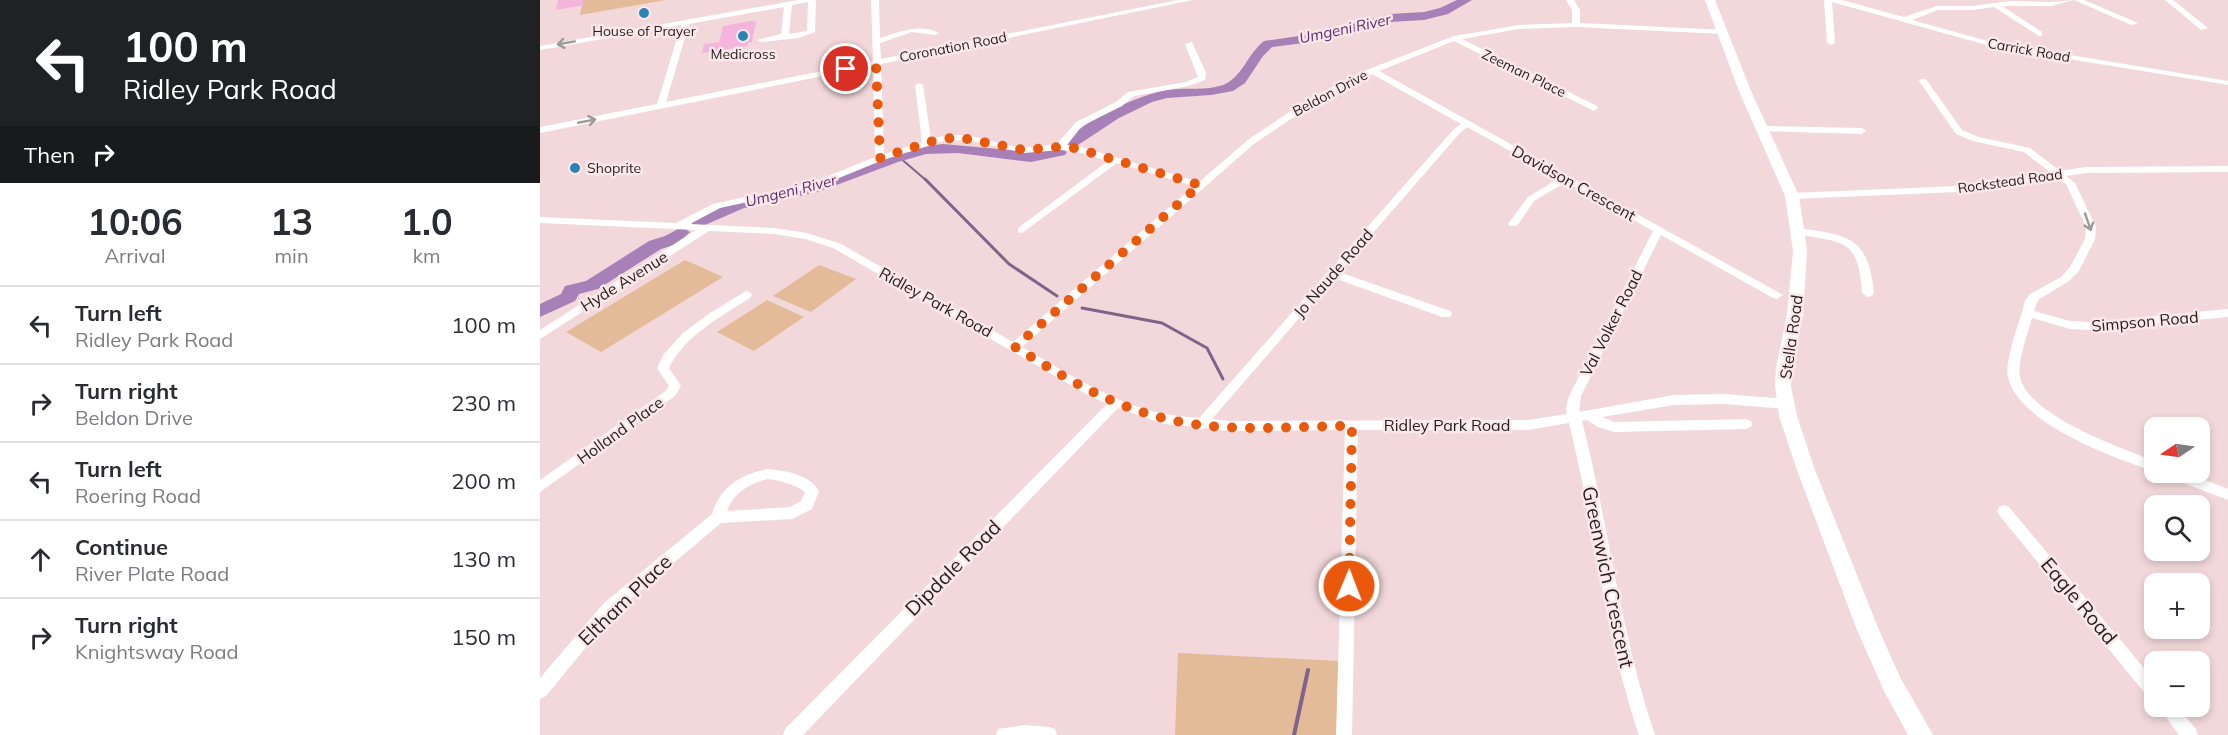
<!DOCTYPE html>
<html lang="en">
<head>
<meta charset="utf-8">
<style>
	:root { --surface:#fff; --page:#f2f2f3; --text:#2b2b33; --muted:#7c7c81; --line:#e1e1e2 }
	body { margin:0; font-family:Mulish,sans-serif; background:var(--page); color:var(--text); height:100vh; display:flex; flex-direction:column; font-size:22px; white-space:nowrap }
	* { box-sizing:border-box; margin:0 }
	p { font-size:20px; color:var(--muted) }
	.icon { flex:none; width:33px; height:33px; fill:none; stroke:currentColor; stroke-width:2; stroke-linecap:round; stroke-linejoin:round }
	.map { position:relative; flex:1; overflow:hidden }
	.side { display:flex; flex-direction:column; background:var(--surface); width:540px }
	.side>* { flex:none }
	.banner { background:#202124; color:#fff; overflow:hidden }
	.needle { width:39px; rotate:257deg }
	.fabs { position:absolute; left:1604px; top:417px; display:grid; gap:12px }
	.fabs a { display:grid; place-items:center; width:66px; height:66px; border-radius:12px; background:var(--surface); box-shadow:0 3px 9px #0003; font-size:30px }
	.pin { position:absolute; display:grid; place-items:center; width:51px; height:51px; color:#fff; margin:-26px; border:3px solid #fff; border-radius:50%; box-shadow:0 2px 6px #0007 }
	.me { position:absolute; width:66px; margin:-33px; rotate:1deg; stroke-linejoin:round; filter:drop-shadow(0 0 4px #0008) }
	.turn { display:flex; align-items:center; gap:21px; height:126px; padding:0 24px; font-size:27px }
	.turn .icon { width:78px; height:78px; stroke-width:2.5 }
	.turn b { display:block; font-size:42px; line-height:51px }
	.then { display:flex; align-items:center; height:57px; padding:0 24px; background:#0003; gap:12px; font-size:22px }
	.eta { display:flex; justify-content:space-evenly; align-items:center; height:102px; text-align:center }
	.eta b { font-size:36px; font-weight:700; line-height:42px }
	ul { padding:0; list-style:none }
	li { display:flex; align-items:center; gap:18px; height:78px; padding:0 24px; border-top:2px solid var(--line) }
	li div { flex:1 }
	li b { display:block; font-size:22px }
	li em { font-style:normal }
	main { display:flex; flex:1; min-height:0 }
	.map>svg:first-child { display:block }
	.green { fill:#e3bb98 }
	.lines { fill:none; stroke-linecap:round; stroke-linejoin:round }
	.stream-far2 { stroke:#816389; stroke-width:2 }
	.stream-far1 { stroke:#816389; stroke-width:3 }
	.stream { stroke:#816389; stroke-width:4 }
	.river { fill:#a780b7; fill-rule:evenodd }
	.building { fill:#f5b4db }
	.minor { fill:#fff; fill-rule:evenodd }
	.major { fill:#fff; fill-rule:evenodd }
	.oneway { stroke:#9e9a9a }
	.route { stroke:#ea580c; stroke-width:10; stroke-dasharray:0 18 }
	.poi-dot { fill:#2b85b3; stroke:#fce7e9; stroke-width:2 }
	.labels { text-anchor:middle; stroke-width:5; stroke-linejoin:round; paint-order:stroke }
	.far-poi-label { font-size:14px; fill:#271e1f; stroke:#fce7e9 }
	.far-street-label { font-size:14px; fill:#271e1f; stroke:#fce7e9 }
	.far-water-label { font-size:15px; font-style:italic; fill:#5d2c70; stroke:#fce7e9 }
	.street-label { font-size:16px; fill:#271e1f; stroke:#fce7e9 }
	.near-street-label { font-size:20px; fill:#271e1f; stroke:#fce7e9 }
</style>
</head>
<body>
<main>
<section class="side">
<div class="banner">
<div class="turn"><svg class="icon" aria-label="left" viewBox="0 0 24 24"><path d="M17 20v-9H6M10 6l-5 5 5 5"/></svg><div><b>100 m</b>Ridley Park Road</div></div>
<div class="then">Then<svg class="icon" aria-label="right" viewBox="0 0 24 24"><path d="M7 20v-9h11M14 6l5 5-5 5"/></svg></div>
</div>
<div class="eta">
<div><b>10:06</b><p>Arrival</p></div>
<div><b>13</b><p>min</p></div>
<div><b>1.0</b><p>km</p></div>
</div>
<ul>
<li><svg class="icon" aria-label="left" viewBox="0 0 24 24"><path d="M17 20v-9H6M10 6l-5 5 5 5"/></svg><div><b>Turn left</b><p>Ridley Park Road</p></div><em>100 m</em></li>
<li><svg class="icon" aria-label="right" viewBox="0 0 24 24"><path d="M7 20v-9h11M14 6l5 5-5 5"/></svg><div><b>Turn right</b><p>Beldon Drive</p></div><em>230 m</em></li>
<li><svg class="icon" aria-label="left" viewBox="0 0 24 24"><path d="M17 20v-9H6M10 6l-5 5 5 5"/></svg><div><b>Turn left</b><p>Roering Road</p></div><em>200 m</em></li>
<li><svg class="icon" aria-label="ahead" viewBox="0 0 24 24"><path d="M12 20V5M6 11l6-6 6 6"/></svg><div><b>Continue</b><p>River Plate Road</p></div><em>130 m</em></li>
<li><svg class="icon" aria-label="right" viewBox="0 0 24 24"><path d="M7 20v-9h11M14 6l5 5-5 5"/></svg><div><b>Turn right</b><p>Knightsway Road</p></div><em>150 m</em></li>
</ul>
</section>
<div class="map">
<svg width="1688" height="735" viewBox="0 0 1688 735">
	<rect width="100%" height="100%" fill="#f2d8db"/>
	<g class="green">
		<path d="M 43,0 L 126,0 L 40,15 Z"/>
		<path d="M 145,260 L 183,277 L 61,352 L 26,332 Z"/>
		<path d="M 279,265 L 316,279 L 271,312 L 233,296 Z"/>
		<path d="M 227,300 L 264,317 L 214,351 L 177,332 Z"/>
		<path d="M 638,653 L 800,661 L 798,735 L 635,735 Z"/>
	</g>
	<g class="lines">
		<path class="stream-far2" d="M 359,157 L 387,181"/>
		<g class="stream-far1">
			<path d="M 385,179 L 469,264 L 517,296"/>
			<path d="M 542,308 L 622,323 L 667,348 L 683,379"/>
		</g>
		<path class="stream" d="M 754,735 L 768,670"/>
		<g class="river">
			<path d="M 917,0 L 932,0 L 908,14 L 884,20 L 850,22 L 780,41 L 732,47 L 723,56 L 705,83 L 693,91 L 671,95 L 627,98 L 612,102 L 579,118 L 538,145 L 528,145 L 526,142 C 543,120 600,94 628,90 C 646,87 666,91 683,85 C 702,78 708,53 724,41 L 779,33 L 850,14 L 884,12 L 900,8 Z"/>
			<path d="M 403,144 L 491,152 L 520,148 L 527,152 L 525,155 L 491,162 L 418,153 L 386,154 L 358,162 L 278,192 L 204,208 L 165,225 L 153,225 L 151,222 C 167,200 232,194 259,188 C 308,176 352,149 403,144 Z"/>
			<path d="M 142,227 L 150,232 L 137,244 L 121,249 L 58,289 L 39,294 L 35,301 L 0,317 L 0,304 L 21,294 L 25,286 L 46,281 L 109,241 L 125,236 Z"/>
		</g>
	</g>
	<g class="building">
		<path d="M 18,0 L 43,0 L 44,5 L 16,10 Z"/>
		<path d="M 211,21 L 216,22 L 212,42 L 208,43 L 208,46 L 162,53 L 164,44 L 179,42 L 183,26 Z"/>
	</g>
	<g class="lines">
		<g class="minor">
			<path d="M 258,0 L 276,0 L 275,32 L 259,38 L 221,42 L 217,40 L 241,34 L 244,7 L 149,24 L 126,102 L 333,61 L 331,0 L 339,0 L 340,38 C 359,32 380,23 399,33 L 395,35 L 372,32 L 340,43 L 341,59 L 638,0 L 653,0 L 341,64 L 344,154 L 382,142 L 375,85 L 379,83 L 383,85 L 391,139 C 429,127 449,145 484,147 C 495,148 507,145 517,144 L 536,122 L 576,102 L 588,92 L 646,82 L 658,77 L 645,44 L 652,42 L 666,73 L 665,80 L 648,86 L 594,96 L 582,106 L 542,126 L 527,145 L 538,146 L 659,182 L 709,139 L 772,97 L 829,69 L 914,36 L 979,25 L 1032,23 L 1032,10 L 1026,0 L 1034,0 L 1040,10 L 1040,23 L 1186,30 L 1187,32 L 1183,34 L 1036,27 L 979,29 L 922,39 L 1057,106 L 1058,108 L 1054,111 L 914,41 L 839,71 L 1243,295 L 1237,299 L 1233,298 L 1121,235 L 1041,396 L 1039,412 L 1134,395 L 1185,394 L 1245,399 L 1249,401 L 1251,404 L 1249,407 L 1245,409 L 1185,404 L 1134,405 L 1062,417 L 1074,422 L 1206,419 L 1211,421 L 1212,424 L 1211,427 L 1206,429 L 1074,432 L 1058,427 L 1047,420 L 1042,421 C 1069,526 1080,632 1115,735 L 1099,735 C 1064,632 1055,527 1029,423 L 988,430 L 818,430 L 812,735 L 796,735 L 805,430 L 689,431 L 665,428 L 660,430 L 655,427 L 624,424 L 578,408 L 263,735 L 243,735 L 245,729 L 567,404 L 546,394 L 293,248 L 265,239 L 235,234 L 169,231 L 0,339 L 0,330 L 156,230 L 0,223 L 0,217 L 136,223 L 173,204 L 271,183 L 335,157 L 333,66 L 0,133 L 0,127 L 117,104 L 141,25 L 0,50 L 0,46 ZM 268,2 L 267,31 L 249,34 L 252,5 ZM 832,74 L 921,124 L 913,130 L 659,418 C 648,417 637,416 626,414 C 577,406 526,372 482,347 L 715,143 L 778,101 ZM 927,127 L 1019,178 L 988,197 L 968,224 L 969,226 L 977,226 L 994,201 L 1026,182 L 1113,231 L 1029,396 L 1026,408 L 1027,414 L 988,420 L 689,421 L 672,419 L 794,278 L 902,317 L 910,317 L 912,314 L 910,311 L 799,272 L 919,134 ZM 428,140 L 484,153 L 520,150 L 534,151 L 568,161 L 478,228 L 478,232 L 482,233 L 577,163 L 654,186 L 473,342 L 301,244 L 267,233 L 235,228 L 150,224 L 180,208 L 277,187 L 343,160 L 404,141 Z"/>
			<path d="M 1284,0 L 1302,0 L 1364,17 L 1397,6 L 1433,6 L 1470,1 L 1511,2 L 1534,0 L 1511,6 L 1462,6 L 1502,32 L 1502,36 L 1499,36 L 1454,7 L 1433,10 L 1398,10 L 1372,20 L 1451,42 L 1688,81 L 1688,85 L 1450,46 L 1292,2 L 1295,43 L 1291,45 L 1287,43 Z"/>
			<path d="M 1534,0 L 1544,0 L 1598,23 L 1591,25 Z"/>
			<path d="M 1625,0 L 1633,0 L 1668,28 L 1661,30 Z"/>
			<path d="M 1380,79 L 1386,79 L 1422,130 L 1439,137 L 1490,148 L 1520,171 L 1545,167 L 1688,166 L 1688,172 L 1545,173 L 1526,176 L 1535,183 L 1556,227 L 1555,239 L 1539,271 L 1529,281 L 1498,300 L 1494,311 L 1530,321 L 1549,322 L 1688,309 L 1688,317 L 1549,330 L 1530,329 L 1492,318 C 1488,333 1477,362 1480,377 C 1489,416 1579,447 1614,461 L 1614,471 C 1573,458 1478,423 1468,377 C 1464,361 1481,318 1485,301 L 1490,294 L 1521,277 L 1530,267 L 1545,239 L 1546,227 L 1526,184 L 1516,177 L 1418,192 L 1252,199 L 1247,196 L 1252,193 L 1418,186 L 1510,172 L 1484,152 L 1433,141 L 1416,134 L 1379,81 Z"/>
			<path d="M 1222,126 L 1322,128 L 1326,131 L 1322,134 L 1219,131 L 1218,129 Z"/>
			<path d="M 1257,228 C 1309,235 1328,236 1334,293 L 1332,296 L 1328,297 L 1322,293 C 1318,235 1302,244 1253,233 L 1252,231 Z"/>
			<path d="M 206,291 L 210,292 L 212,295 L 210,298 C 181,317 145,335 129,368 L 141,386 L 135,396 L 0,492 L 0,480 L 127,390 L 129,386 L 117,368 L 124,354 L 143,333 L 167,315 Z"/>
			<path d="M 228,469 C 246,471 269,474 279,491 L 272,509 L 252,519 L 181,523 L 74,613 L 6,696 L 0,699 L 0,678 L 64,603 L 172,514 C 180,487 201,474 228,469 ZM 228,479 C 242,481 254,484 265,492 L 261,501 L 250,507 L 187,511 C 193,493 210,483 228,479 Z"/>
			<path d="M 1624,472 L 1645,472 L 1688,489 L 1688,500 L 1625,476 Z"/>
			<path d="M 1464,505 L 1469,507 L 1614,680 L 1614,700 L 1608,697 L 1459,515 L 1457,511 L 1459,507 Z"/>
			<path d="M 1618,706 L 1637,706 L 1656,729 L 1658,735 L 1639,735 Z"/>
			<path d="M 484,725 L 509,727 L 515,729 L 517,735 L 456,735 L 458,729 Z"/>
		</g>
		<path class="major" d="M 1165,0 L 1175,0 L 1211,91 L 1259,196 L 1267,251 L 1263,315 L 1252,367 L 1251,386 L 1257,416 L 1275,470 L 1339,630 L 1360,677 L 1393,735 L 1368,735 L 1344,691 L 1317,630 L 1257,470 L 1239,416 L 1235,386 L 1236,367 L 1247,315 L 1253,251 L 1245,196 L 1199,91 Z"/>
	</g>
	<defs><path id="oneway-shaft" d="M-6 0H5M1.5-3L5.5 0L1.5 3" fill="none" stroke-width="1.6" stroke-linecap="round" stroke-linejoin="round" transform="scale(1.5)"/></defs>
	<g class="oneway">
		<use href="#oneway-shaft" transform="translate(26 43) rotate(170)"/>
		<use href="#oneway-shaft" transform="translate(47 121) rotate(-11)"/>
		<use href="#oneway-shaft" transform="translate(1548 222) rotate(71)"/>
	</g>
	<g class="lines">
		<path class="route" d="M 306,69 L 336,63 L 340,158 L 393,141 L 417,137 L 484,150 L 520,147 L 535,148 L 660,185 L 475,347 C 522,376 569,405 623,418 C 684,434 750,426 812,426 L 809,586"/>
	</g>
	<g class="poi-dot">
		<circle cx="104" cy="13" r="6"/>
		<circle cx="203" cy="36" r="6"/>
		<circle cx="35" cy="168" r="6"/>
	</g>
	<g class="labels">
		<g class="far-poi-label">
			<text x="104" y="36">House of Prayer</text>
			<text x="203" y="59">Medicross</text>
			<text x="47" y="173" text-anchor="start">Shoprite</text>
		</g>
		<g class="far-street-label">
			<text transform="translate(413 47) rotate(-11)" y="5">Coronation Road</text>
			<text transform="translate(1489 50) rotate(10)" y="5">Carrick Road</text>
			<text transform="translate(984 73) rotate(26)" y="5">Zeeman Place</text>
			<text transform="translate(790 93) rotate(-28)" y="5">Beldon Drive</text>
			<text transform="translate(1470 181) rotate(-8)" y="5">Rockstead Road</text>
		</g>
		<g class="far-water-label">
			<text transform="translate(805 29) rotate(-12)" y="5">Umgeni River</text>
			<text transform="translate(251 191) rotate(-14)" y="5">Umgeni River</text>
		</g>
		<g class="street-label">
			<text transform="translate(1034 183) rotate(29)" y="6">Davidson Crescent</text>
			<text transform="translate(793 273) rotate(-49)" y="6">Jo Naude Road</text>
			<text transform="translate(84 281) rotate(-32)" y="6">Hyde Avenue</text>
			<text transform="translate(396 302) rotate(29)" y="6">Ridley Park Road</text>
			<text transform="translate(1605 321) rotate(-5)" y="6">Simpson Road</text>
			<text transform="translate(1071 323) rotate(-63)" y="6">Val Volker Road</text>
			<text transform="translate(1251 337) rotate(-82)" y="6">Stella Road</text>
			<text x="907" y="431">Ridley Park Road</text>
			<text transform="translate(80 430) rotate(-36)" y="6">Holland Place</text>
		</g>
		<g class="near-street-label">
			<text transform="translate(413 568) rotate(-45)" y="7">Dipdale Road</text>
			<text transform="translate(1068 577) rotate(78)" y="7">Greenwich Crescent</text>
			<text transform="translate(85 600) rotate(-44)" y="7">Eltham Place</text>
			<text transform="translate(1539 601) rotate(50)" y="7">Eagle Road</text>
		</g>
	</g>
</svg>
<div class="fabs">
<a><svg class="needle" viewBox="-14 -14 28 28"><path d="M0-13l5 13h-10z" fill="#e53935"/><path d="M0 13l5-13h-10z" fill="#7c7c81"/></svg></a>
<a><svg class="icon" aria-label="search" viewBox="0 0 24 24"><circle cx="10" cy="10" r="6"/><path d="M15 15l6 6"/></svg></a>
<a>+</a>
<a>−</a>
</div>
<div class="pin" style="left:306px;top:69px;background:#d93025"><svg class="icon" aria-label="arrive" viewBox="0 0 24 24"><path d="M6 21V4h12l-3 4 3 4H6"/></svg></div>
<svg class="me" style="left:809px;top:586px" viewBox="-20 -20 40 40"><circle r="17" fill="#ea580c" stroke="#fff" stroke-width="3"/><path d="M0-11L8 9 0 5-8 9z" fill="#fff"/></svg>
</div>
</main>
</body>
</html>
